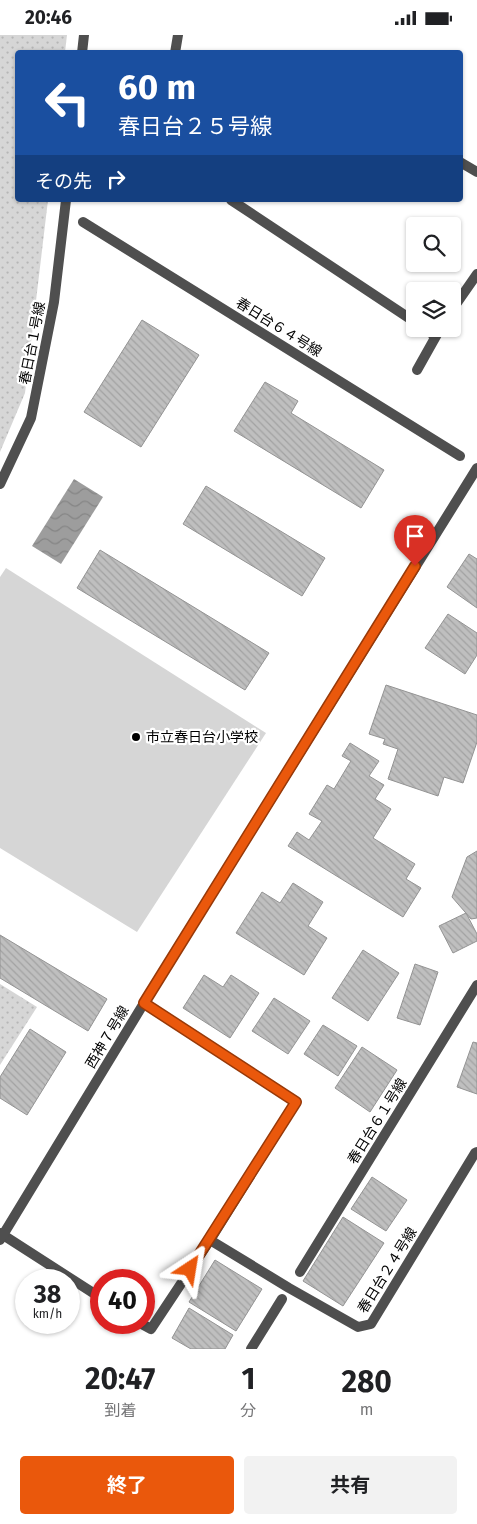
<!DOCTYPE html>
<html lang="ja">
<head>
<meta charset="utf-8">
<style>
	:root { --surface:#fff; --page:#f2f2f2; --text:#202124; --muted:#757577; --accent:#ea580c }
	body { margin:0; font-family:"Fira Sans","Noto Sans JP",sans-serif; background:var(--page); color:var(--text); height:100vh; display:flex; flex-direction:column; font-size:19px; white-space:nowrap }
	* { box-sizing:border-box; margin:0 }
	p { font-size:16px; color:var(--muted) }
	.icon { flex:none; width:28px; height:28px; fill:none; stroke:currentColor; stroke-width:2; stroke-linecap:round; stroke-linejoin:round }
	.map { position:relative; height:1314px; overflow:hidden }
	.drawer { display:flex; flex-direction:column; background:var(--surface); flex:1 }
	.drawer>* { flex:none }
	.top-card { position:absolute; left:15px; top:15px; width:448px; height:152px; border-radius:5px; box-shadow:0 1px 4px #0004; background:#1a4fa0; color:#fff; overflow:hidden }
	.tools { position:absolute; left:406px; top:182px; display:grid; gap:10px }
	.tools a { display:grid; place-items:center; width:55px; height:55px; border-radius:5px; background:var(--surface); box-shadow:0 1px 4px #0004; font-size:25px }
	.speed { position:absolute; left:15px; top:1234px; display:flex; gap:10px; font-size:25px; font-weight:700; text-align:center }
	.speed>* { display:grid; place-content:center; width:65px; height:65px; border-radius:50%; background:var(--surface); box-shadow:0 1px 4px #0004; line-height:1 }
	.speed small { font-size:12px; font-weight:400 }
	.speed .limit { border:8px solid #d22; background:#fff; color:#111 }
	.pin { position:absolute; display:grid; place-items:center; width:42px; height:42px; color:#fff; margin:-51px -21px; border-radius:50% 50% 50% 0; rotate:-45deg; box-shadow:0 0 5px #0007 }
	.pin .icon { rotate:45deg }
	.me { position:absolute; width:55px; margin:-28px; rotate:33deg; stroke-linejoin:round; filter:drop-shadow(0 0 4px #0008) }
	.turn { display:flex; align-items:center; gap:18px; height:105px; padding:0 20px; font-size:22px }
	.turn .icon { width:65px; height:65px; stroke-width:2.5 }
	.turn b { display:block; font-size:35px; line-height:42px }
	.then { display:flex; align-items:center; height:48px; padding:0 20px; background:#0003; gap:10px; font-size:19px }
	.eta { display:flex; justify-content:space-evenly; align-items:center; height:85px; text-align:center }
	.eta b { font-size:30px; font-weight:700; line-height:35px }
	.action { display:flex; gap:10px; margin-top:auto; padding:10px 20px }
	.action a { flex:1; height:58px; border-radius:5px; background:var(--accent); color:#fff; font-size:20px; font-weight:700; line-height:58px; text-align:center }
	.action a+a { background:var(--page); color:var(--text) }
	.status { display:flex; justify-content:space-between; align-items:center; height:35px; padding:0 25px; background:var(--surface); direction:ltr }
	.status svg { height:14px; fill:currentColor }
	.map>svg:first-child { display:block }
	.park { fill:url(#park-dots) }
	.pitch { fill:#d6d6d6 }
	.water { fill:url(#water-waves) }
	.building { fill:url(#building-back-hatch); stroke:#939393 }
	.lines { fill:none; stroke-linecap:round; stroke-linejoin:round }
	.pedestrian { stroke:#4f4f4f; stroke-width:10 }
	.minor { stroke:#4f4f4f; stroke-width:10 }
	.tertiary { stroke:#4f4f4f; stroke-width:10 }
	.route-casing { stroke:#983908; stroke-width:12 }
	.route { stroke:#ea580c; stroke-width:9 }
	.poi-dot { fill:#000; stroke:#fff; stroke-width:2 }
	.labels { text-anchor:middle; stroke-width:4.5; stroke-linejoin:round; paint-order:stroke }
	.street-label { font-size:14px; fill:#000; stroke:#fff }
	.poi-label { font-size:14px; fill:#000; stroke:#fff; text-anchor:start }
</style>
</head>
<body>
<div class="status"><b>20:46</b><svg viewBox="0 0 49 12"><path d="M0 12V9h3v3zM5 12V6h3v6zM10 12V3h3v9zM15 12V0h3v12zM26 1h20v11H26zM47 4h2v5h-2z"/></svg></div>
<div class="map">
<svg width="477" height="1314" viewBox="0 0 477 1314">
	<defs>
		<pattern id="park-dots" width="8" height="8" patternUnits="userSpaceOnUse" patternTransform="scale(1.25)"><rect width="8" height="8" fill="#d6d6d6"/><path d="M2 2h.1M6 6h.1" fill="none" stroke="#b6b6b6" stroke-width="1.8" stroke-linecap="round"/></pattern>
		<pattern id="water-waves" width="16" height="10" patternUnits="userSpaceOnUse" patternTransform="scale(1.25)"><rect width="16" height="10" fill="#9d9d9d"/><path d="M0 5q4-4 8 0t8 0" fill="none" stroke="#858585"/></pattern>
		<pattern id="building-back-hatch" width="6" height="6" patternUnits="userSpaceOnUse" patternTransform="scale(1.25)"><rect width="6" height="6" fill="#bfbfbf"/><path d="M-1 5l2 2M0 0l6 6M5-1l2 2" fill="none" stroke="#a2a2a2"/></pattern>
	</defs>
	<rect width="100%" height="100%" fill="#fff"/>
	<g class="park">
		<path d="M 0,0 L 67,0 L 65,17 L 18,18 L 18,165 L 48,165 L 25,358 L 0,417 Z"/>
		<path d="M 0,949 L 37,972 L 0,1030 Z"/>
	</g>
	<path class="pitch" d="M 6,533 L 266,698 L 137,897 L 0,813 L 0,542 Z"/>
	<path class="water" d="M 74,444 L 103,462 L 61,529 L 32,511 Z"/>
	<g class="building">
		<path d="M 142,285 L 199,320 L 141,412 L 84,377 Z"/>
		<path d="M 265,347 L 298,366 L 291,378 L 384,435 L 361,473 L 234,396 Z"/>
		<path d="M 206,451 L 325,523 L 302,561 L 183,489 Z"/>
		<path d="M 100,515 L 269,618 L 245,655 L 77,553 Z"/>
		<path d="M 469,519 L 477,524 L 477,573 L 447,552 Z"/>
		<path d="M 448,579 L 477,598 L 477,620 L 465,639 L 425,613 Z"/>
		<path d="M 386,650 L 477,680 L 477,707 L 463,748 L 444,742 L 438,761 L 388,744 L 398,714 L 383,709 L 385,704 L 369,699 Z"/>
		<path d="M 350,708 L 379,726 L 369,741 L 384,750 L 375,764 L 391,774 L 373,803 L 415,829 L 406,844 L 421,853 L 403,882 L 288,811 L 297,797 L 309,805 L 322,786 L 309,779 L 327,750 L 334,754 L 349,729 L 351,726 L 342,721 Z"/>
		<path d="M 477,816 L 477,883 L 471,884 L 452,862 L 467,822 Z"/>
		<path d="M 293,848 L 323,867 L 308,891 L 327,903 L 304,940 L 236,898 L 262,857 L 280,868 Z"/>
		<path d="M 466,878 L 477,899 L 477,906 L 453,918 L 439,891 Z"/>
		<path d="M 0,900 L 107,964 L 88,996 L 0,943 Z"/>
		<path d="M 363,915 L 399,938 L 368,986 L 332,963 Z"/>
		<path d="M 415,929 L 438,937 L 420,990 L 397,983 Z"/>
		<path d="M 204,940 L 223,952 L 231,940 L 259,958 L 230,1003 L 183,973 Z"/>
		<path d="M 274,963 L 310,986 L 288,1019 L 252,996 Z"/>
		<path d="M 323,990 L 357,1011 L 338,1041 L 304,1019 Z"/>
		<path d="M 30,994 L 66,1017 L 27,1080 L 0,1063 L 0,1042 Z"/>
		<path d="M 473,1007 L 477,1008 L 477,1059 L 457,1052 Z"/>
		<path d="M 362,1012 L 397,1035 L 370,1077 L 335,1053 Z"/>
		<path d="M 372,1142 L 407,1165 L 386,1196 L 351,1174 Z"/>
		<path d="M 343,1182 L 384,1208 L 343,1271 L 303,1246 Z"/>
		<path d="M 215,1225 L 262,1254 L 236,1296 L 189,1267 Z"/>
		<path d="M 189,1273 L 233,1300 L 225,1314 L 191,1314 L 172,1303 Z"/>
	</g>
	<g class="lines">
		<g class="pedestrian">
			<path d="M 83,187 L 460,421"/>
			<path d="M 300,1237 L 477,950"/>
			<path d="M 251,1314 L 282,1264"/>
		</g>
		<g class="minor">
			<path d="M 175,18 L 178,0"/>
			<path d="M 460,127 L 477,137"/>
			<path d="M 231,165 L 415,287"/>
			<path d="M 452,275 L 477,239"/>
			<path d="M 425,294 L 435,301"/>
			<path d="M 417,335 L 440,294"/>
			<path d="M 210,1205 L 289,1253 L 358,1292 L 371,1289 L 475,1118 L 477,1117"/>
		</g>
		<g class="tertiary">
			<path d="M 82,18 L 84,0"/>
			<path d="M 0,449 L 31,383 L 54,267 L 66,165"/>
			<path d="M 0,1198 L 101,1263"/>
			<path d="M 0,1205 L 144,968 L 477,433"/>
			<path d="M 140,1288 L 151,1294 L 210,1205 L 296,1067 L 144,968"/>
		</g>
	</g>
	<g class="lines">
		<defs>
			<path id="route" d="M 190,1234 L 296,1067 L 144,968 L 415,531"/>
		</defs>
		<use href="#route" class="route-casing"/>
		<use href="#route" class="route"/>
	</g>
	<circle class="poi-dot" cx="136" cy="702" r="5"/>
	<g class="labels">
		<g class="street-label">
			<text transform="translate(279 292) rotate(32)" y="5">春日台６４号線</text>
			<text transform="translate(32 308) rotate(-79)" y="5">春日台１号線</text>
			<text transform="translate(107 1002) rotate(-59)" y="5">西神７号線</text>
			<text transform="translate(377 1086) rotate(-58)" y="5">春日台６１号線</text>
			<text transform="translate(387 1235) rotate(-58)" y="5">春日台２４号線</text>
		</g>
		<g class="poi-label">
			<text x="146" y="707">市立春日台小学校</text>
		</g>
	</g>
</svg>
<div class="tools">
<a><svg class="icon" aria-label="search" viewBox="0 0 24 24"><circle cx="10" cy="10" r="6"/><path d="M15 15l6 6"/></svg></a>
<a><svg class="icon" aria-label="layers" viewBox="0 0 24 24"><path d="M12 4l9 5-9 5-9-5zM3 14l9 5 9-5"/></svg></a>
</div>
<div class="speed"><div>38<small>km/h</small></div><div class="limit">40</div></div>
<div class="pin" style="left:415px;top:531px;background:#d93025"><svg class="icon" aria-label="arrive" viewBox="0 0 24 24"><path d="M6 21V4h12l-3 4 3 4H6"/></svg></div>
<svg class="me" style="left:190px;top:1234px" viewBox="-20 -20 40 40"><path d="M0-17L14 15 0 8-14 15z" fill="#ea580c" stroke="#fff" stroke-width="4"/></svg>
<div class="top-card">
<div class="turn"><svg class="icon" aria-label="left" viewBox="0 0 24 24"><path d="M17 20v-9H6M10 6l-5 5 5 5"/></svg><div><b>60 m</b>春日台２５号線</div></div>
<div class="then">その先<svg class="icon" aria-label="right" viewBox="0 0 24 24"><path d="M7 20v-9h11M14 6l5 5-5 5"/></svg></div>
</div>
</div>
<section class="drawer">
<div class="eta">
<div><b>20:47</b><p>到着</p></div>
<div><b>1</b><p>分</p></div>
<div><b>280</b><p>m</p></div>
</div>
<div class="action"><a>終了</a><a>共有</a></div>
</section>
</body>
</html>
